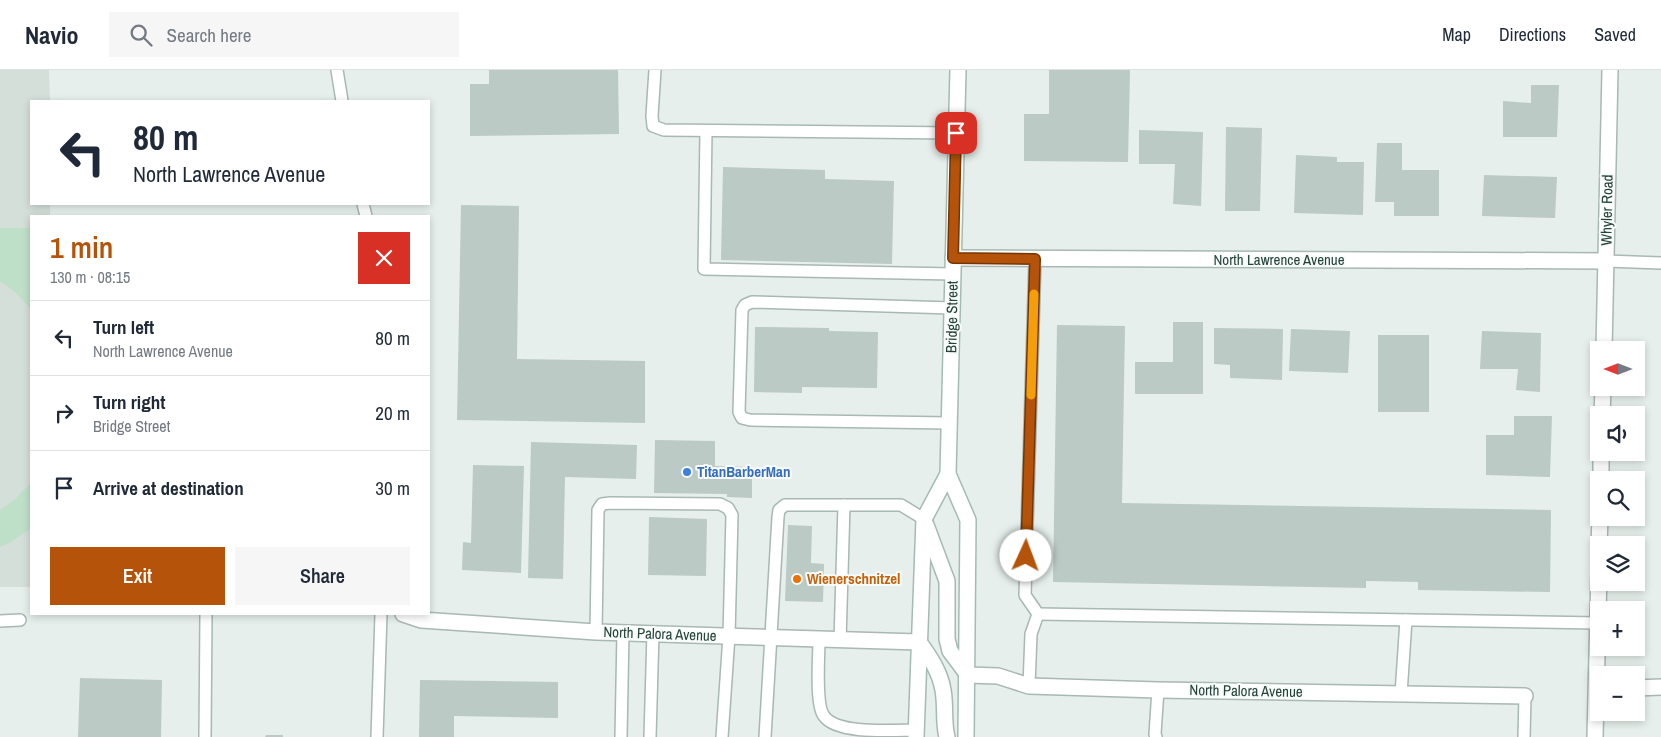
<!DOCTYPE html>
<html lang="en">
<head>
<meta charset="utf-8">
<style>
	:root { --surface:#fff; --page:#f6f6f7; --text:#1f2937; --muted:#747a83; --line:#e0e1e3; --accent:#b45309 }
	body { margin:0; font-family:"Archivo Narrow",sans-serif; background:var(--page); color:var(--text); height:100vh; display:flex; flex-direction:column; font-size:19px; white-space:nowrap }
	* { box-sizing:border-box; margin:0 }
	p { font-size:16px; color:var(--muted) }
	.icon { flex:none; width:28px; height:28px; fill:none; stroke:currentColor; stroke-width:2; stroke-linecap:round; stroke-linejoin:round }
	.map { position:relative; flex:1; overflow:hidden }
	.details { position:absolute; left:30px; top:145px; width:400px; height:400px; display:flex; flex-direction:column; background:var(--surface); border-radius:0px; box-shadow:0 2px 8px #0003 }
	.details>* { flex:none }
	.banner { position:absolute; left:30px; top:30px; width:400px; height:105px; border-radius:0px; box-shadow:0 2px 8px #0003; background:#fff; color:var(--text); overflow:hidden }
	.needle { width:32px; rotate:270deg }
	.tools { position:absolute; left:1590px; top:271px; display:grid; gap:10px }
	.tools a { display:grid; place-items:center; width:55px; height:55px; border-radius:0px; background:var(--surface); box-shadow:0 2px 8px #0003; font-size:25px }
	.pin { position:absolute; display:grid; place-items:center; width:42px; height:42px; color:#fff; margin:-21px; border-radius:10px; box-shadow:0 2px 8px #0006 }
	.me { position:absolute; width:55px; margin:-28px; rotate:2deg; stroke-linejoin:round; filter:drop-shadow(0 0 4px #0008) }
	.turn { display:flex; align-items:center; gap:18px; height:105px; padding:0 20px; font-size:22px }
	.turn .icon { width:65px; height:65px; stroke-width:2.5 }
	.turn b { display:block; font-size:35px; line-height:42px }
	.round { display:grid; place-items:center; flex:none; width:52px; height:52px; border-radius:0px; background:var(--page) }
	.overview { display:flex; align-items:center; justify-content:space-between; height:85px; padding:0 20px }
	h1 { font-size:30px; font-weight:600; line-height:38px; color:var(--accent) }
	.button { display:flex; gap:10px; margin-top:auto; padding:10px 20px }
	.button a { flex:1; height:58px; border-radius:0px; background:var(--accent); color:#fff; font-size:20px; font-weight:600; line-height:58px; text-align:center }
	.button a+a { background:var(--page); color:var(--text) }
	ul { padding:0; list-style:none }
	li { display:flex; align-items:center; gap:15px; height:75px; padding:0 20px; border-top:1px solid var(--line) }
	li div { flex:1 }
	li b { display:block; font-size:19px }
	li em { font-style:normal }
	header { display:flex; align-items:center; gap:30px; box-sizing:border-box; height:70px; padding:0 25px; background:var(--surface); border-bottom:1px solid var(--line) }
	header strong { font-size:24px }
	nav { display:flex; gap:28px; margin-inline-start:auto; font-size:18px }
	.search { width:350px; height:45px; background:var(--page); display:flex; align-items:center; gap:12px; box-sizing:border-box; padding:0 18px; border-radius:0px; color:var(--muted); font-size:19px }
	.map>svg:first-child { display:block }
	.built { fill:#d4dfda }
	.green { fill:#bfe0c8 }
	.building { fill:#bbcac4 }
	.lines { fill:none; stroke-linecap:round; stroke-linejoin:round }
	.service-casing { stroke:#a8b8b2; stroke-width:14 }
	.minor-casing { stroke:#a8b8b2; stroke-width:18 }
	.secondary-casing { stroke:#a4bbb3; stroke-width:18 }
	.service { stroke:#fff; stroke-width:11 }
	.minor { stroke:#fff; stroke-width:15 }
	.secondary { stroke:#fff; stroke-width:15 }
	.route-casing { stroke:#753606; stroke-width:12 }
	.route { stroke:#b45309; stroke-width:9 }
	.slow { stroke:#f59e0b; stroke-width:9 }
	.shop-dot { fill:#3f7fe0; stroke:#f7fbf9; stroke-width:2 }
	.food-dot { fill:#e8710a; stroke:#f7fbf9; stroke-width:2 }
	.labels { text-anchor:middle; stroke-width:4; stroke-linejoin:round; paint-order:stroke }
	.street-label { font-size:15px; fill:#24423a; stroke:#f7fbf9 }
	.shop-label { font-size:15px; font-weight:bold; fill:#366cbe; stroke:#f7fbf9; text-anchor:start }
	.food-label { font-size:15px; font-weight:bold; fill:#c56008; stroke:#f7fbf9; text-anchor:start }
</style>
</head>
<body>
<header>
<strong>Navio</strong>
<div class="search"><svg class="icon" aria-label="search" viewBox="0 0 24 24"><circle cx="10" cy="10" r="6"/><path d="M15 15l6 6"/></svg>Search here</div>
<nav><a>Map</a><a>Directions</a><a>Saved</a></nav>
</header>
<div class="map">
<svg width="1661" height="667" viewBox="0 0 1661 667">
	<rect width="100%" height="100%" fill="#e6efeb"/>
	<path class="built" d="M 0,0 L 49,0 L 50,31 L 31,31 L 31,134 L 50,134 L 50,146 L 31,146 L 31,517 L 0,517 Z"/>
	<g class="green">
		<path d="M 0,158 L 31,158 L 31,191 L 29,191 L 31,193 L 31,239 L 15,222 L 0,211 Z"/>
		<path d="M 31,413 L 31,458 L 11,472 L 0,477 L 0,440 L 14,430 Z"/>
	</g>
	<g class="building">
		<path d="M 489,0 L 618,0 L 619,64 L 470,66 L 470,14 L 489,14 Z"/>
		<path d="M 1049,0 L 1130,0 L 1128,92 L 1024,91 L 1024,44 L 1049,44 Z"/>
		<path d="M 1531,15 L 1559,15 L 1557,67 L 1503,67 L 1503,31 L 1531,33 Z"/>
		<path d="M 1226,57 L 1262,58 L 1260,141 L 1225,141 Z"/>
		<path d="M 1139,60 L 1203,62 L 1201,136 L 1173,134 L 1175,94 L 1139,94 Z"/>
		<path d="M 1377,73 L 1402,73 L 1402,100 L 1439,100 L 1439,146 L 1394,146 L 1394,132 L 1375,132 Z"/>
		<path d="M 1296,85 L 1337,87 L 1337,92 L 1364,92 L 1363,145 L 1294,143 Z"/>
		<path d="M 723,97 L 825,100 L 825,109 L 894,111 L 892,194 L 721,190 Z"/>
		<path d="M 1484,105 L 1557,107 L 1555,148 L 1482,146 Z"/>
		<path d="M 461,135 L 519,136 L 517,289 L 645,291 L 645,353 L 457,350 Z"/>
		<path d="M 1173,252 L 1203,252 L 1203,324 L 1135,324 L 1135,292 L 1173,292 Z"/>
		<path d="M 1057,255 L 1125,256 L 1122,433 L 1551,440 L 1550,522 L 1418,520 L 1418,512 L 1366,511 L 1366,518 L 1053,512 Z"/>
		<path d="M 755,257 L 829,258 L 829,261 L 878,262 L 877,318 L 802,317 L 802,323 L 754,322 Z"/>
		<path d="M 1214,258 L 1283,259 L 1282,310 L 1230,308 L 1230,295 L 1214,294 Z"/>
		<path d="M 1291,259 L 1350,261 L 1348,303 L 1289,301 Z"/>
		<path d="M 1482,261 L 1541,263 L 1540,322 L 1516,320 L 1518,299 L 1480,299 Z"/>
		<rect x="1378" y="265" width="51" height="77"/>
		<path d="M 1514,346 L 1552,346 L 1550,407 L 1486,405 L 1486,365 L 1514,365 Z"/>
		<path d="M 655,370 L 715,371 L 715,396 L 752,397 L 752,428 L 727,427 L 727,424 L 654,423 Z"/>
		<path d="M 531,372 L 637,375 L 636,409 L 565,407 L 563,509 L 528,508 Z"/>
		<path d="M 473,395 L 524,396 L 521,503 L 462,500 L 463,472 L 471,473 Z"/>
		<path d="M 649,447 L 707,449 L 706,506 L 648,505 Z"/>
		<path d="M 788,455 L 812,456 L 811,493 L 824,494 L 823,532 L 785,531 Z"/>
		<path d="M 80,608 L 162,610 L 161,667 L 78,667 Z"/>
		<path d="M 420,610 L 558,612 L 558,648 L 454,646 L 454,667 L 419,667 Z"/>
		<path d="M 266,665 L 283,665 L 283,667 L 265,667 Z"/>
	</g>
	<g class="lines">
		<defs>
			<g id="service">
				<path d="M 337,0 L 342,31"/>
				<path d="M 655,0 L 652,46 L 653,56 L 664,60 L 956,63"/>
				<path d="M 706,61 L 704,199 L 953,204"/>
				<path d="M 363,134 L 366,146"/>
				<path d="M 1035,189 L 1025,525 L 1038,544"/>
				<path d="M 1606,191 L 1661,193"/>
				<path d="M 950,353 L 750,350 L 742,348 L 739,342 L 742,240 L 745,235 L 752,232 L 952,238"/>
				<path d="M 1038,544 L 1598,553"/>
				<path d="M 0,551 L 20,550"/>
				<path d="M 596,562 L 598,440 L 602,434 L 610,433 L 720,434 L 728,438 L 732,445 L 729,566 L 722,667"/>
				<path d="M 819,570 C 819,586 815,635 824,646 C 837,665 894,660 917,660"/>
				<path d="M 840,571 L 844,435"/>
				<path d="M 1029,616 L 1031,564 L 1038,544"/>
				<path d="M 1401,624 L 1406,550"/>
				<path d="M 205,667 L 206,544"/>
				<path d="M 377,667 L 381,544"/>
				<path d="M 621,667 L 623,562"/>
				<path d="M 650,667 L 653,563"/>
				<path d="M 765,667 L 778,447 L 779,440 L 785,435 L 901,435 L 924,449"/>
				<path d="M 1156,667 L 1155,664 L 1158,620"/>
				<path d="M 1524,667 L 1525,626"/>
			</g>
			<g id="minor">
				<path d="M 953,188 L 1606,191"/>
				<path d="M 1604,280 L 1610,0"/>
				<path d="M 1602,345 L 1603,318"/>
				<path d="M 1601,410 L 1601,382"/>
				<path d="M 1599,475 L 1600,448"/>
				<path d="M 403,544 L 421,550 L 596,562 L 919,572"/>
				<path d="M 968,605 L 998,606 L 1029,616 L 1158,620 L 1525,626"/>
				<path d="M 1636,618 L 1661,617"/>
				<path d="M 1595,667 L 1599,502"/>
			</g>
			<g id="secondary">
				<path d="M 958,0 L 948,404 L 968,450 L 966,667"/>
				<path d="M 926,455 L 947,511 L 947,569 L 950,581 L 968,605"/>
				<path d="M 919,572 C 930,587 940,602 943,620 C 946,636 943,652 947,667"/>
				<path d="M 916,667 L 924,449 L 948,404"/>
			</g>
		</defs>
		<use href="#service" class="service-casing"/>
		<use href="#minor" class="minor-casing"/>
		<use href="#secondary" class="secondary-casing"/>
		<use href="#service" class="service"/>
		<use href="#minor" class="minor"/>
		<use href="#secondary" class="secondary"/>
	</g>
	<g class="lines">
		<defs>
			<path id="route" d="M 956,63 L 953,188 L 1035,189 L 1026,486"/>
		</defs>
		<use href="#route" class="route-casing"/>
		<use href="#route" class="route"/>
		<path class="slow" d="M 1031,325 L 1034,224"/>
	</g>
	<circle class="shop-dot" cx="687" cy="402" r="5"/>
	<circle class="food-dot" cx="797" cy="509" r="5"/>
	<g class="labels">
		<g class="street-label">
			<text transform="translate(1607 140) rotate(-89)" y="5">Whyler Road</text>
			<text x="1279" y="195">North Lawrence Avenue</text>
			<text transform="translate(952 247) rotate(-89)" y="5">Bridge Street</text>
			<text transform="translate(660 564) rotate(2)" y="5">North Palora Avenue</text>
			<text transform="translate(1246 621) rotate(1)" y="5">North Palora Avenue</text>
		</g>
		<g class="shop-label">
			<text x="697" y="407">TitanBarberMan</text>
		</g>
		<g class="food-label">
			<text x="807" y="514">Wienerschnitzel</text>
		</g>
	</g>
</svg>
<div class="tools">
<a><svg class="needle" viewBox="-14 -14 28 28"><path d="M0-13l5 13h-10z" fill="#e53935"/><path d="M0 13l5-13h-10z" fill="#747a83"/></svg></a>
<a><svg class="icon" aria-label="sound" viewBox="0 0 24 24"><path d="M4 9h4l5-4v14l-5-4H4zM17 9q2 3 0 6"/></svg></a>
<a><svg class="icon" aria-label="search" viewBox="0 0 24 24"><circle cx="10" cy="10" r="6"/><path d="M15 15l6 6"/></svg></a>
<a><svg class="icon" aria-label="layers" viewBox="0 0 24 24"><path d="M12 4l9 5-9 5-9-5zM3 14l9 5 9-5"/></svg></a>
<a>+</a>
<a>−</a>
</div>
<div class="pin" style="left:956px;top:63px;background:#d93025"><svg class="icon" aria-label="arrive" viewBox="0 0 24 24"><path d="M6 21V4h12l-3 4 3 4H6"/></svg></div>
<svg class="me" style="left:1026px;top:486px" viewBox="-20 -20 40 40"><circle r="19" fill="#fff"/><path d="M0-13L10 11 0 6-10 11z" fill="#b45309"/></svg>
<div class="banner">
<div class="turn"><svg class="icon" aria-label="left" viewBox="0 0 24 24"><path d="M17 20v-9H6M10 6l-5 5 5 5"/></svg><div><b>80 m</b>North Lawrence Avenue</div></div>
</div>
<section class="details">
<div class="overview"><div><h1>1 min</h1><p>130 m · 08:15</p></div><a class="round" style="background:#d93025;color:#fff"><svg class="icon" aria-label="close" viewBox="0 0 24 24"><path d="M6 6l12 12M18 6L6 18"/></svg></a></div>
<ul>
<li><svg class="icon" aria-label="left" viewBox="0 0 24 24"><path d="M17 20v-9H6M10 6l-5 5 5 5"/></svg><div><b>Turn left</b><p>North Lawrence Avenue</p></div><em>80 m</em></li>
<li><svg class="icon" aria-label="right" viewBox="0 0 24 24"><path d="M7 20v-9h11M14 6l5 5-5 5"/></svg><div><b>Turn right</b><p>Bridge Street</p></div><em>20 m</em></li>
<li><svg class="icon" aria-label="arrive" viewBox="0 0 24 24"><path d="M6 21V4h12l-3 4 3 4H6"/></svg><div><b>Arrive at destination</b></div><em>30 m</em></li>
</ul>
<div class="button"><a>Exit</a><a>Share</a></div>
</section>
</div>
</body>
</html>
